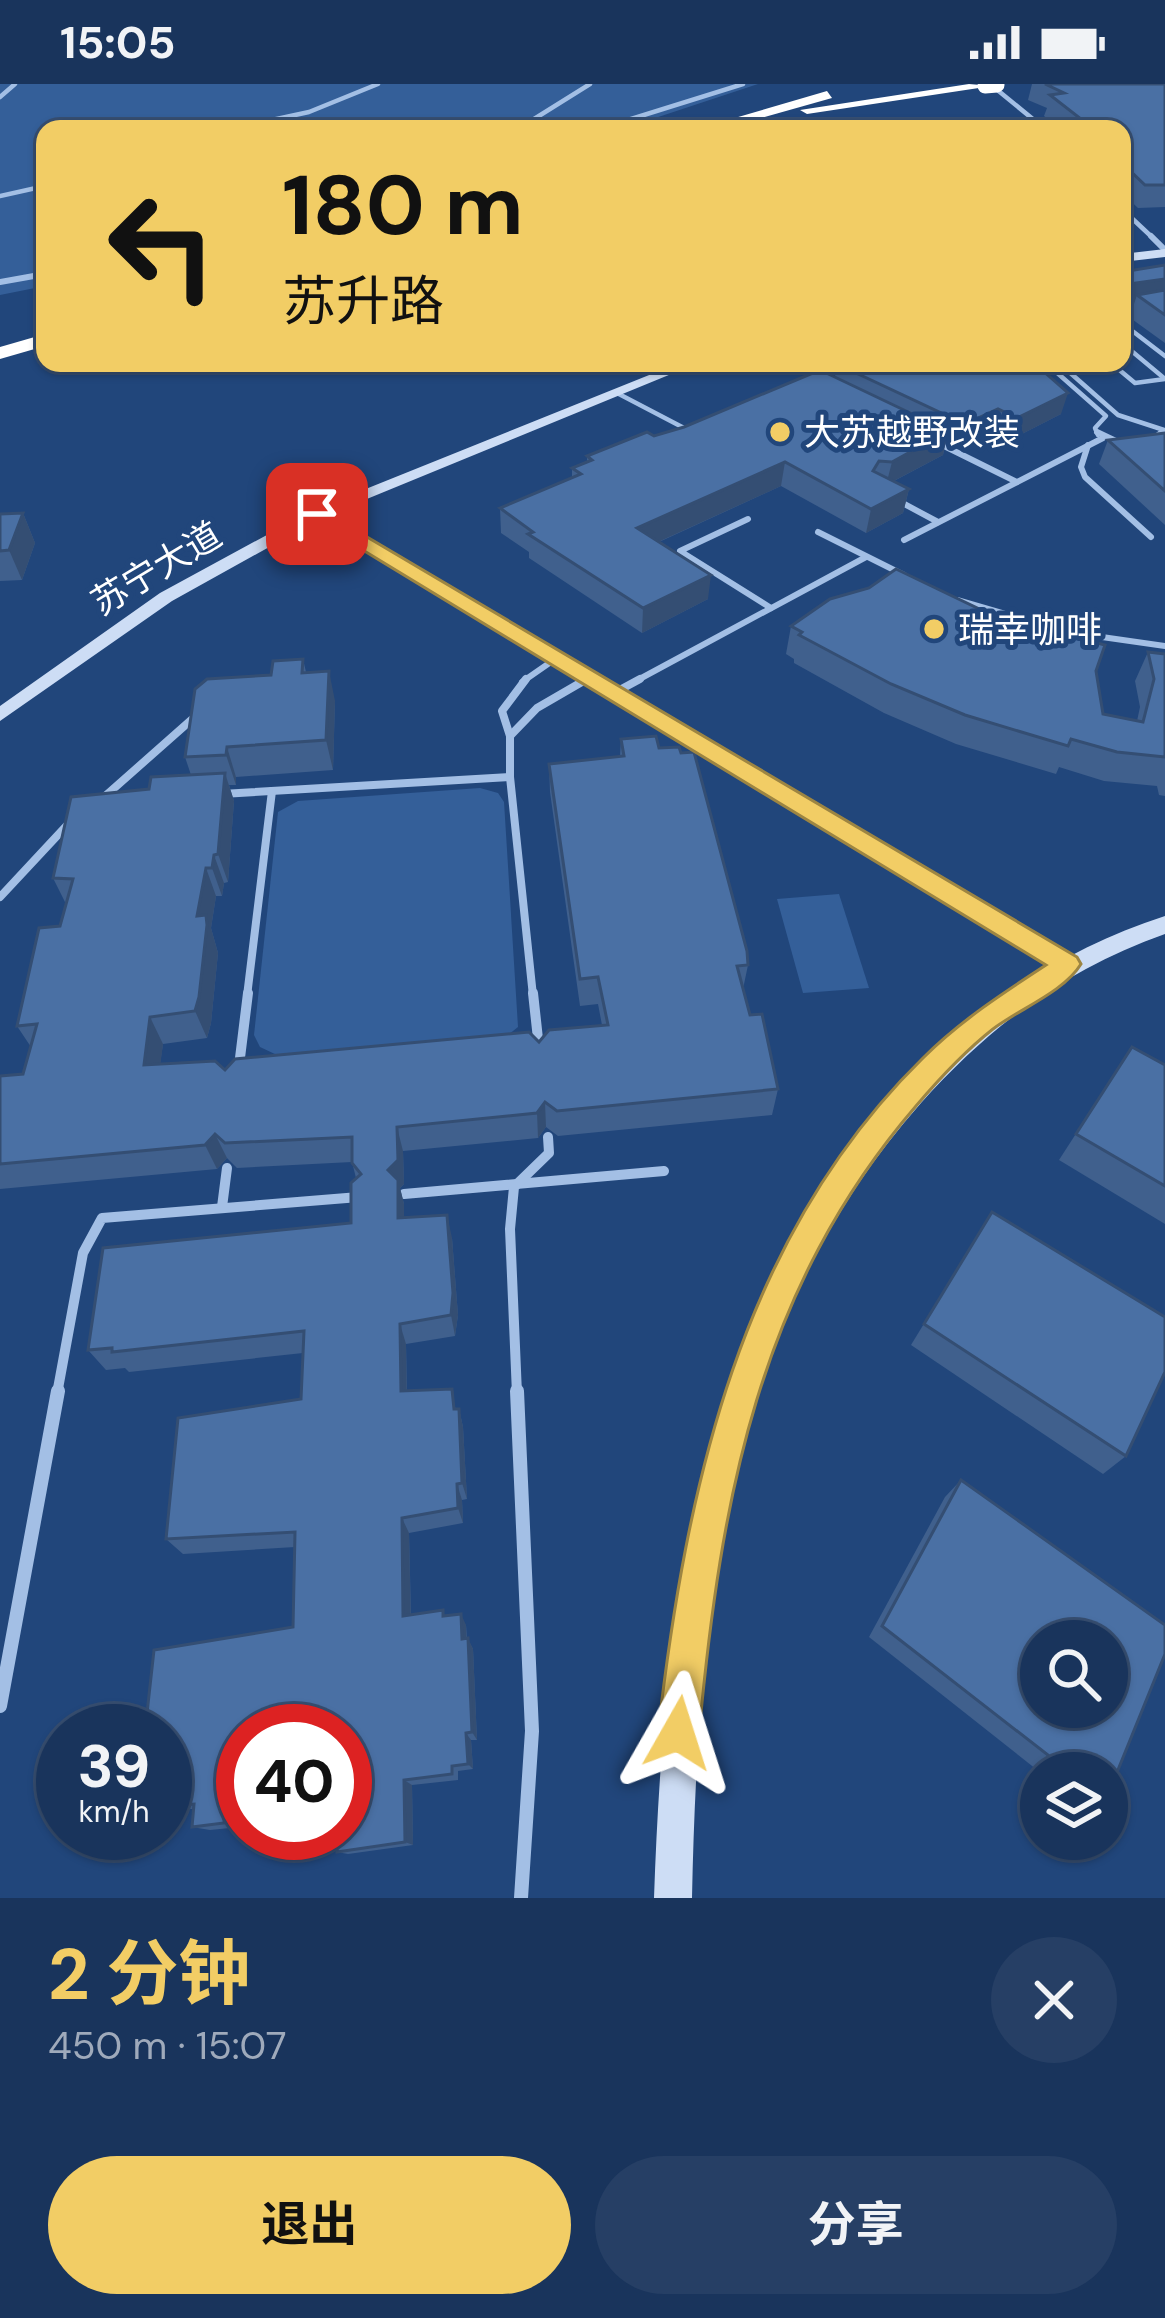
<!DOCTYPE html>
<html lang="zh">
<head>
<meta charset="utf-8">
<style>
	:root { --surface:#19345c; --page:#263f65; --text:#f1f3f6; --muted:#9faabb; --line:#374f72; --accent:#f2cd65 }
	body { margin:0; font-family:"DM Sans","Noto Sans SC",sans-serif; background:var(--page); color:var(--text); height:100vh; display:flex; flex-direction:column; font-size:45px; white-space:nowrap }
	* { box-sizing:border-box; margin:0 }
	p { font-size:39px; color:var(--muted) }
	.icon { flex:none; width:66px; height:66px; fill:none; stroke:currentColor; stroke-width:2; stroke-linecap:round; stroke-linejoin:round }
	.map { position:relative; height:1814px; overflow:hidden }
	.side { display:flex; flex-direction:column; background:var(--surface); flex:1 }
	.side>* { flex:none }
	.top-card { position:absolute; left:36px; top:36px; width:1095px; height:252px; border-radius:24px; box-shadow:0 3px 9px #0004,0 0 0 3px var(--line); background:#f2cd65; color:#111; overflow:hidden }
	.controls { position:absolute; left:1020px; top:1536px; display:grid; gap:24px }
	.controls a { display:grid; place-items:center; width:108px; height:108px; border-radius:50%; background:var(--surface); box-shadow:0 3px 9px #0004,0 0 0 3px var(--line); font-size:60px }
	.speed { position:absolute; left:36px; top:1620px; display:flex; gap:24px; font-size:60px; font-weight:700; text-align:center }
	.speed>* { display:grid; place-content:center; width:156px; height:156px; border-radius:50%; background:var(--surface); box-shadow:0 3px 9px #0004,0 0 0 3px var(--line); line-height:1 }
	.speed small { font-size:30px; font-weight:400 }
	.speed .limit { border:18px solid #d22; background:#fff; color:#111 }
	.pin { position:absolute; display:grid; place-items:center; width:102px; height:102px; color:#fff; margin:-51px; border-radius:24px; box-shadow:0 6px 18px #0006 }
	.me { position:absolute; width:132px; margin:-66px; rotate:6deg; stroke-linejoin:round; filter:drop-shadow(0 0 9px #0008) }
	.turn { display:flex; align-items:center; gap:42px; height:252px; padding:0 48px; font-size:54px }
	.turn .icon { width:156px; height:156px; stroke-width:2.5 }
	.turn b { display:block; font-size:84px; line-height:102px }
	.round { display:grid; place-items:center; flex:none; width:126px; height:126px; border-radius:63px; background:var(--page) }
	.headline { display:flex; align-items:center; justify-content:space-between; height:204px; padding:0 48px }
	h1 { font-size:72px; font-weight:700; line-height:90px; color:var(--accent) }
	.primary-button { display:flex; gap:24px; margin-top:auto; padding:24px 48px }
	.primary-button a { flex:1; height:138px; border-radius:72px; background:var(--accent); color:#111; font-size:48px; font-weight:700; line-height:138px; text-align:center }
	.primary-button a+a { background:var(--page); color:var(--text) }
	.status { display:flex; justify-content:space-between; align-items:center; height:84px; padding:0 60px; background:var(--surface); direction:ltr }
	.status svg { height:33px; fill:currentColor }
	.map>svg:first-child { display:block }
	.green { fill:#345f99 }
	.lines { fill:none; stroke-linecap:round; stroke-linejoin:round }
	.lane-far4 { stroke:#a3bfe5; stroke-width:4.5 }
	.lane-far3 { stroke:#a3bfe5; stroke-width:6 }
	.lane-far2 { stroke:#a3bfe5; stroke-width:8 }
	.lane-far1 { stroke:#a3bfe5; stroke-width:10 }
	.lane { stroke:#a3bfe5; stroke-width:14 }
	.street-far3 { stroke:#a3bfe5; stroke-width:4.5 }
	.street-far2 { stroke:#a3bfe5; stroke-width:6 }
	.street-far1 { stroke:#a3bfe5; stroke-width:9 }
	.street { stroke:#a3bfe5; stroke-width:10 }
	.secondary { fill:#cdddf5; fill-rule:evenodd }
	.highway { fill:#fff; fill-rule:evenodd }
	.highway-bridge { stroke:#fff; stroke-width:15 }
	.wall { fill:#40608d }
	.shaded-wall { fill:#344e73 }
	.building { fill:#4a70a4; stroke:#344e73; stroke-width:3; fill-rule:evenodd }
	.route { fill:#f2cd65; stroke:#9d8542; stroke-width:3 }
	.poi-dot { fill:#f2cd65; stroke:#21467b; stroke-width:4.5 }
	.labels { text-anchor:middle; stroke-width:10; stroke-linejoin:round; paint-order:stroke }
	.far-poi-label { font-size:36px; fill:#fff; stroke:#21467b; text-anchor:start }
	.far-street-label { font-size:36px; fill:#fff; stroke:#21467b }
</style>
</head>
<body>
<div class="status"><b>15:05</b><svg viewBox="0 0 49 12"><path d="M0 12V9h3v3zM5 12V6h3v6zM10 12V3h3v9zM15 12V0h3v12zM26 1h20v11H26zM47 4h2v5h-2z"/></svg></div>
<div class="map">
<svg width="1165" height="1814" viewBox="0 0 1165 1814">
	<rect width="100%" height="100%" fill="#21467b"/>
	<g class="green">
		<path d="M 0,0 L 758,0 L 622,45 L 45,45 L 45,202 L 0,211 Z"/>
		<path d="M 480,704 L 498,709 L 504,718 L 518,943 L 508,951 L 277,971 L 260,963 L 254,951 L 278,728 L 298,717 Z"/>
		<path d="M 839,810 L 869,904 L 803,909 L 777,815 Z"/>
	</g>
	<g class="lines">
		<g class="lane-far4">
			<path d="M 0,13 L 15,0"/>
			<path d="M 230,45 L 309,28 L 378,0"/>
			<path d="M 518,45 L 590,0"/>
			<path d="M 0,112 L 45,102"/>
			<path d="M 1122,227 L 1165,220"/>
			<path d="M 1122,239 L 1165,272"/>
			<path d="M 1122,259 L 1164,294"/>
			<path d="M 1046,279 L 1106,332 L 1095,344 L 1098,351"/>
			<path d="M 1059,279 L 1118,331 L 1164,346 L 1158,351"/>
			<path d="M 1111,279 L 1135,299 L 1165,295"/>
			<path d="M 617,309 L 684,344 L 693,342"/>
		</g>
		<g class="lane-far3">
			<path d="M 1097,348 L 1118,358"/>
			<path d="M 1153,355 L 1162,348"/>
			<path d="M 936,358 L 1017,398"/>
			<path d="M 1088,361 L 1081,383 L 1085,393 L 1151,453"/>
			<path d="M 895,415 L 938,438"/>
			<path d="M 748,435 L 680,467 L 771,524"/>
			<path d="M 818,448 L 904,491"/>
			<path d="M 904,456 L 1103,354"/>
			<path d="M 957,516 L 1067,548 L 1165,562"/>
			<path d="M 522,598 L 558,573"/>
			<path d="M 582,598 L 591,593"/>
			<path d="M 634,598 L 866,473"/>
		</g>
		<g class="lane-far2">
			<path d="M 616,608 L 640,595"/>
			<path d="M 510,652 L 502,627 L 526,595"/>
			<path d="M 222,710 L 510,693"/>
			<path d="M 103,714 L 198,630"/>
			<path d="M 0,813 L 70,738"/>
			<path d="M 247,912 L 272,707"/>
			<path d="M 533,912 L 510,693 L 510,652 L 537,624 L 587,595"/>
		</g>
		<g class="lane-far1">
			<path d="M 533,909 L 539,964"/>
			<path d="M 239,982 L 248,909"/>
			<path d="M 404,1110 L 664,1087"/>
			<path d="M 222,1123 L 227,1084"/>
			<path d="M 57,1310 L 83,1169 L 102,1134 L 359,1113"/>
			<path d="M 517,1310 L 510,1145 L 514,1103 L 549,1069 L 548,1053"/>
		</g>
		<g class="lane">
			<path d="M 517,1307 L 532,1647 L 521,1814"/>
			<path d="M 0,1622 L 58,1307"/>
		</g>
		<g class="street-far3">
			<path d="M 990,0 L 1045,45"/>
			<path d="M 599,45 L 743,0"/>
			<path d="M 1122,125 L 1154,155"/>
		</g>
		<g class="street-far2">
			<path d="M 1151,152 L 1165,166"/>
			<path d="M 0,198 L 45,190"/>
		</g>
		<path class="street-far1" d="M 317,430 L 597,598"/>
		<path class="street" d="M 592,595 L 1068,880"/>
		<g class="secondary">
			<path d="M 1165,165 L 1165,173 L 1122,178 L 1122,170 Z"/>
			<path d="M 679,279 L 698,279 L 323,433 L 172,517 L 0,637 L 0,622 L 160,509 L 311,427 Z"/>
			<path d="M 1165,832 L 1165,850 C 1066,885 991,941 921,1019 C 725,1239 698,1531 692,1814 L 654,1814 C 664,1527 699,1225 902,1005 C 976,924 1060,866 1165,832 Z"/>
		</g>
		<g class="highway">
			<path d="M 969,0 L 992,2 L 807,30 L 800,26 Z"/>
			<path d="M 827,7 L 832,14 L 722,45 L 697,45 Z"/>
			<path d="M 45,250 L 45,262 L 0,275 L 0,263 Z"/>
		</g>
		<path class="highway-bridge" d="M 985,2 L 997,1"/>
	</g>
	<g class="wall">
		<path d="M 1032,0 L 1165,0 L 1165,123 L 1138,124 L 1122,109 L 1122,45 L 1060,45 L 1044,32 L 1047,24 L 1028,16 Z"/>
		<path d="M 1165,181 L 1165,259 L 1129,233 L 1134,220 L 1122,222 L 1122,188 Z"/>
		<path d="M 837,280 L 1061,330 L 1010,356 L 992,347 L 960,362 L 946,356 L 943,371 L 894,397 L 909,405 L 903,429 L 866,449 L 781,402 L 659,458 L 708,515 L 642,549 L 529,474 L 529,468 L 501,449 L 500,424 L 572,394 L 572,384 L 587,378 L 587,372 L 684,343 L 835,292 Z"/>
		<path d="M 1165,349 L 1165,441 L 1099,380 L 1108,356 Z"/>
		<path d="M 23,429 L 35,459 L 22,496 L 0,497 L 0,430 Z"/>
		<path d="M 791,542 L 1096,587 L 1103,630 L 1137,637 L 1140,623 L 1135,597 L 1148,568 L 1165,570 L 1165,712 L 1159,711 L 1157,702 L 1104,697 L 1059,683 L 1056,690 L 956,660 L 884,629 L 794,579 L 794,575 L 786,570 Z"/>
		<path d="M 303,575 L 306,588 L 335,617 L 333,686 L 236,693 L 236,701 L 229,701 L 234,717 L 228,798 L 224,799 L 222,812 L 216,812 L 211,844 L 218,869 L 211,939 L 207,954 L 163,960 L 160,980 L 225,986 L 539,958 L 602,941 L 598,920 L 580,922 L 550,708 L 549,680 L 620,672 L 621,655 L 659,664 L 748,881 L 743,905 L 750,931 L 778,1005 L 772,1031 L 558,1052 L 546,1043 L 538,1054 L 403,1067 L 404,1100 L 400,1104 L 404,1120 L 404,1134 L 452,1154 L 458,1231 L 455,1252 L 406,1260 L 407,1307 L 459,1325 L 463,1343 L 467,1415 L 462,1416 L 463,1439 L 409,1449 L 411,1531 L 446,1532 L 466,1541 L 467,1554 L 473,1565 L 477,1656 L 471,1656 L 473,1685 L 458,1687 L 458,1696 L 412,1701 L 413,1761 L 348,1770 L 337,1768 L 345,1647 L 243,1647 L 243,1721 L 241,1721 L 240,1743 L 210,1746 L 192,1743 L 193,1725 L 165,1726 L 165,1647 L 293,1543 L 295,1463 L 183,1470 L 166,1455 L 301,1315 L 303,1269 L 129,1288 L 125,1284 L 106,1286 L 88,1266 L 351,1139 L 356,1094 L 352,1078 L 237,1084 L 227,1074 L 217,1085 L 0,1105 L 0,992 L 23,990 L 31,963 L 17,942 L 60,842 L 66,820 L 53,794 L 149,705 L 191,691 L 185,673 L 271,591 Z"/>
		<path d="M 1132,963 L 1165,981 L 1165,1140 L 1059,1076 Z"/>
		<path d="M 992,1128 L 1126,1372 L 1103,1390 L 911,1261 Z"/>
		<path d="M 961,1396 L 1107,1689 L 1041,1689 L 869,1553 L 945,1413 Z"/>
	</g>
	<g class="shaded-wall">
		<path d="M 1165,195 L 1165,215 L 1137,211 L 1134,220 L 1122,222 L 1124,202 Z"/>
		<path d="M 1068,309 L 1061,330 L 1010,356 L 1017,334 Z"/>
		<path d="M 998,325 L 992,347 L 960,362 L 965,340 Z"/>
		<path d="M 948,347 L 943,371 L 886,401 L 892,378 Z"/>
		<path d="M 785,378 L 781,402 L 636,468 L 637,444 Z"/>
		<path d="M 909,405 L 903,429 L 866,449 L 871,425 Z"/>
		<path d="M 23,429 L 35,459 L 22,496 L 9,466 Z"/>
		<path d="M 711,491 L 708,515 L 642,549 L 643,524 Z"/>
		<path d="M 329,587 L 335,617 L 333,686 L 326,656 Z"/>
		<path d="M 227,663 L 236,693 L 236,701 L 226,671 Z"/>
		<path d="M 225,689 L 234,717 L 228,798 L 218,770 Z"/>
		<path d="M 214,771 L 224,799 L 222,812 L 212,784 Z"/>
		<path d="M 206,784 L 216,812 L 211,844 L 218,869 L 211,939 L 207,954 L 195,927 L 197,832 Z"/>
		<path d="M 150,933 L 163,960 L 157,1007 L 144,981 Z"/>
		<path d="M 545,1018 L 546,1043 L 538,1054 L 537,1029 Z"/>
		<path d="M 397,1043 L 403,1067 L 404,1100 L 400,1104 L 404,1120 L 404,1157 L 388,1086 Z"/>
		<path d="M 215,1050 L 227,1074 L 217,1085 L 205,1061 Z"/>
		<path d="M 447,1131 L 452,1154 L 458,1231 L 455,1252 L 451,1231 Z"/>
		<path d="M 400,1240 L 406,1260 L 407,1326 L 401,1307 Z"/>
		<path d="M 459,1325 L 463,1343 L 467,1415 L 462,1399 Z"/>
		<path d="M 457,1400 L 462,1416 L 463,1439 L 458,1424 Z"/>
		<path d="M 402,1434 L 409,1449 L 411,1543 L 403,1532 Z"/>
		<path d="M 461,1530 L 466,1541 L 467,1565 L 462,1555 Z"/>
		<path d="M 468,1554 L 473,1565 L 477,1656 L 472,1648 Z"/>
		<path d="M 466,1649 L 471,1656 L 473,1685 L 468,1680 Z"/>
		<path d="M 404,1696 L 412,1701 L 413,1761 L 405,1758 Z"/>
		<path d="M 225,1717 L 241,1721 L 240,1743 L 224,1739 Z"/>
	</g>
	<g class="building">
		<path d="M 1045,0 L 1165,0 L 1165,101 L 1145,101 L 1122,79 L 1122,45 L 1079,45 L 1077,43 L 1090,42 L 1050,11 L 1064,9 Z"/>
		<path d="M 1165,181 L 1165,195 L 1122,201 L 1122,188 Z"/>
		<path d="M 1165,206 L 1165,231 L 1137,211 Z"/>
		<path d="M 840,279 L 1034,279 L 1068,309 L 1017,334 L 998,325 L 965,340 L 837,280 Z"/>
		<path d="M 820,286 L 948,347 L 892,378 L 879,377 L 873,387 L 909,405 L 871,425 L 785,378 L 637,444 L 711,491 L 643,524 L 528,450 L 533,448 L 500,424 L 581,390 L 572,384 L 592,376 L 587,372 L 647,348 L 654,352 L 684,343 Z"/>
		<path d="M 1165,349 L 1165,407 L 1108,356 Z"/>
		<path d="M 23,429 L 9,466 L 0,467 L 0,430 Z"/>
		<path d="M 896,485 L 992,531 L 1105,561 L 1096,587 L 1103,630 L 1143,638 L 1154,595 L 1148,568 L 1165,570 L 1165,673 L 1117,668 L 1071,655 L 1068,662 L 965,631 L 891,600 L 799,551 L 802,548 L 791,542 L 830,515 L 869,504 Z"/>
		<path d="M 303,575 L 302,589 L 329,587 L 326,656 L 227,663 L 226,671 L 185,673 L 195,605 L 207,595 L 271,591 L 273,577 Z"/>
		<path d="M 656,652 L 659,664 L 679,663 L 681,669 L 694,668 L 747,867 L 748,881 L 737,882 L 750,931 L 762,930 L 778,1005 L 557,1027 L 545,1018 L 537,1029 L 397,1043 L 398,1076 L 388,1086 L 398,1096 L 398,1134 L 447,1131 L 453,1209 L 451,1231 L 400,1240 L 401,1307 L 452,1305 L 454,1325 L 459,1325 L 462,1399 L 457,1400 L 458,1424 L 402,1434 L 403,1532 L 443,1526 L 443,1532 L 461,1530 L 462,1555 L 468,1554 L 472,1648 L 466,1649 L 468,1680 L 452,1682 L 452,1690 L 404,1696 L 405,1758 L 337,1768 L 337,1749 L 345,1749 L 345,1647 L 243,1647 L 243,1715 L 225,1717 L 224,1739 L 192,1743 L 194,1720 L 165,1722 L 165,1647 L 145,1647 L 154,1566 L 293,1543 L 295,1448 L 166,1455 L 178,1334 L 301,1315 L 304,1247 L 112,1268 L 112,1264 L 88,1266 L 103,1164 L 351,1139 L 351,1099 L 361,1090 L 352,1079 L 352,1053 L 225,1059 L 215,1050 L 205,1061 L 0,1080 L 0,992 L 23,990 L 37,940 L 17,942 L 39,844 L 60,842 L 73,795 L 53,794 L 71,713 L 149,705 L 151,693 L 225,689 L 218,770 L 214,771 L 212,784 L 206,784 L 197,832 L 206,831 L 207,841 L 199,913 L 195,927 L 150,933 L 144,981 L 215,977 L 225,986 L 235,975 L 529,948 L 539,958 L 549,946 L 608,941 L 598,893 L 580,895 L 549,680 L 624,672 L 621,655 Z"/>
		<path d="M 1132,963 L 1165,981 L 1165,1102 L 1076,1050 Z"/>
		<path d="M 992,1128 L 1165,1233 L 1165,1288 L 1126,1372 L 924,1240 Z"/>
		<path d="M 961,1396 L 1165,1541 L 1165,1570 L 1107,1713 L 1107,1689 L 1071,1689 L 882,1542 ZM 1041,1557 L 1107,1557 L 1107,1623 L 1041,1623 Z"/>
	</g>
	<path class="route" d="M 310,427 L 323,427 L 1077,873 L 1081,880 C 1064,908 1019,925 993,945 C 965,967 939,995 916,1022 C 758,1206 721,1415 699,1649 L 693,1663 L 678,1669 L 664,1663 L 658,1649 C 686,1404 740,1153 923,974 C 960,937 1003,909 1046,881 L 310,434 Z"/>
	<g class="poi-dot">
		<circle cx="780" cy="348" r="12"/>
		<circle cx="934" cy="545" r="12"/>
	</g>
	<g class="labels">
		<g class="far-poi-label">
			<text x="804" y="361">大苏越野改装</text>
			<text x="958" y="558">瑞幸咖啡</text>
		</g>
		<g class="far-street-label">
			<text transform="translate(156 484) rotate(-31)" y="13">苏宁大道</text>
		</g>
	</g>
</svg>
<div class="controls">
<a><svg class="icon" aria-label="search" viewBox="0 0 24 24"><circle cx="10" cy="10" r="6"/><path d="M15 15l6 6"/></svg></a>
<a><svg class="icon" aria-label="layers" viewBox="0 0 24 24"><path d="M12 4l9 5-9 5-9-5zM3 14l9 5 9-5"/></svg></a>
</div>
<div class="speed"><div>39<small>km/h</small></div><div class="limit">40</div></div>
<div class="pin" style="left:317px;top:430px;background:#d93025"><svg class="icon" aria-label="arrive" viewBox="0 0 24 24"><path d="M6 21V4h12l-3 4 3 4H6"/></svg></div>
<svg class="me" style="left:678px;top:1649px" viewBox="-20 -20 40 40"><path d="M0-17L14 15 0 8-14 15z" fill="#f2cd65" stroke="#fff" stroke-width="4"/></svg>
<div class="top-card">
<div class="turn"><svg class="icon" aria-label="left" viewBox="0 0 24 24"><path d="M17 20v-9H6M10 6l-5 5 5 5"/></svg><div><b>180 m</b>苏升路</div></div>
</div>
</div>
<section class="side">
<div class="headline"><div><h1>2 分钟</h1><p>450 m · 15:07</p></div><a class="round"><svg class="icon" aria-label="close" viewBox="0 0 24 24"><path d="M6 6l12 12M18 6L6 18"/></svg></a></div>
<div class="primary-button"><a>退出</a><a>分享</a></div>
</section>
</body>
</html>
